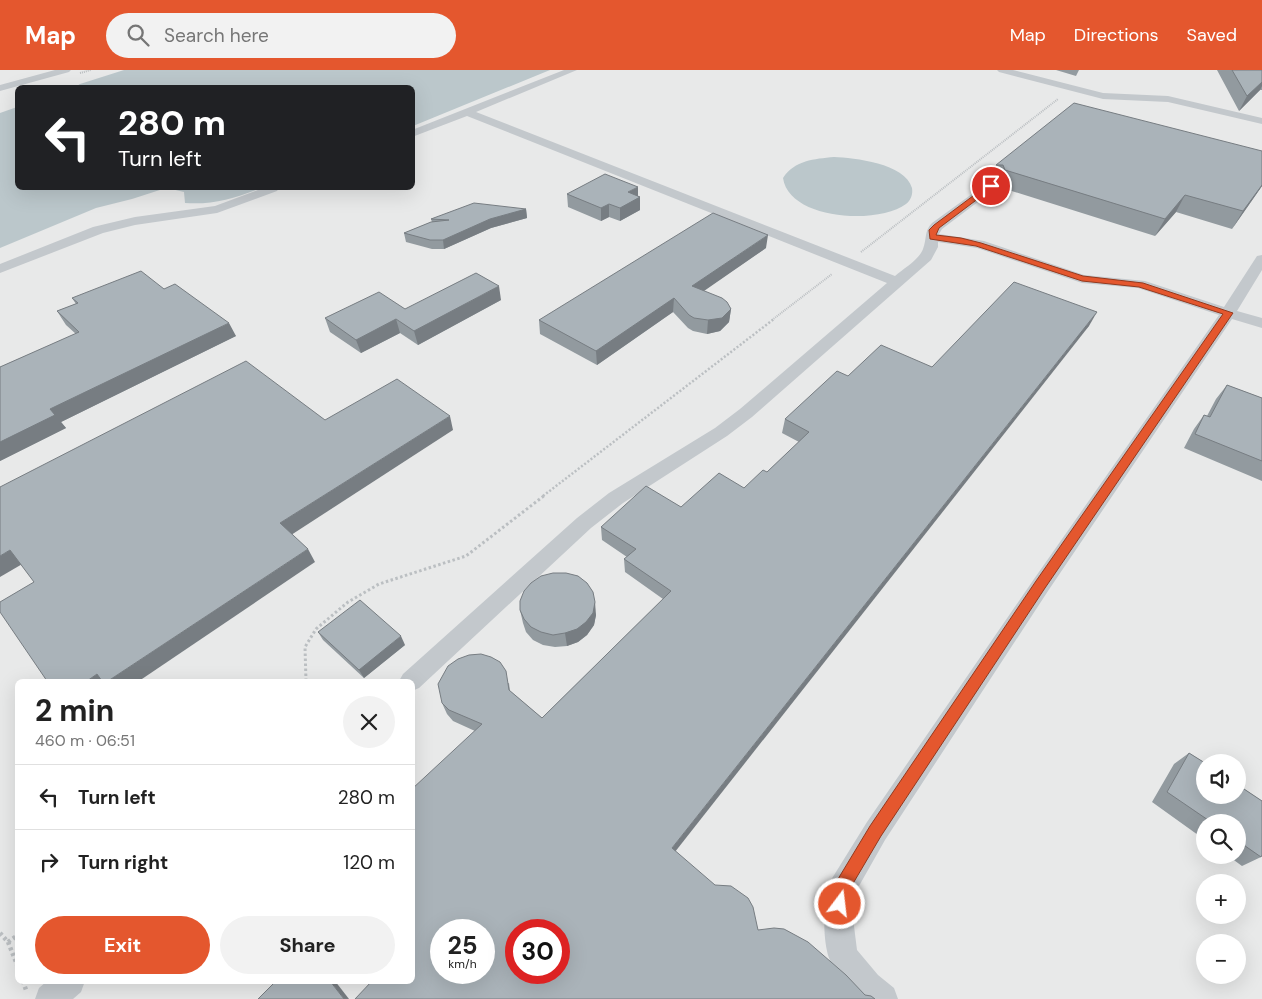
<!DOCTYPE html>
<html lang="en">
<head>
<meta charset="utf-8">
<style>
	:root { --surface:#fff; --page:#f2f2f2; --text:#222; --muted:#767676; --line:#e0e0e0; --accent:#e4572e }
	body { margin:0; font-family:"DM Sans",sans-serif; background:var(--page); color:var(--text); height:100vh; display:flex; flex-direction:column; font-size:19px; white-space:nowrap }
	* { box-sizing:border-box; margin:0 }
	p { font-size:16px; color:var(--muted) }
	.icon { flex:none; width:28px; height:28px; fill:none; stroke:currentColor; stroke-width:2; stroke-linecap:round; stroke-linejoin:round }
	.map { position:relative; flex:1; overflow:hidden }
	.panel { position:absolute; left:15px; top:609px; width:400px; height:305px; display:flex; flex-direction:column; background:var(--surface); border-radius:8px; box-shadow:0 5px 20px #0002 }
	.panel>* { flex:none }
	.guide { position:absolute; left:15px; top:15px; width:400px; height:105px; border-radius:8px; box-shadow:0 5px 20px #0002; background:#202124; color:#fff; overflow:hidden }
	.controls { position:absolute; left:1196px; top:684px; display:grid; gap:10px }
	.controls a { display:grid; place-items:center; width:50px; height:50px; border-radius:50%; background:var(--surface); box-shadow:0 5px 20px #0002; font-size:25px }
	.speed { position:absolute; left:430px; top:849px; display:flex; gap:10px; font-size:25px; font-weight:700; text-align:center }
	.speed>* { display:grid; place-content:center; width:65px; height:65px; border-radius:50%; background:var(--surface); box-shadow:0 5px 20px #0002; line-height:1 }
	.speed small { font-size:12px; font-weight:400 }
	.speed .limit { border:8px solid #d22; background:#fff; color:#111 }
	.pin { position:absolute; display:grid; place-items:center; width:42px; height:42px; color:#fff; margin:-21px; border:2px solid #fff; border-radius:50%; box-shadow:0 1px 5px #0007 }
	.me { position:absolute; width:55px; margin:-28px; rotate:15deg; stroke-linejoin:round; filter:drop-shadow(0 0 4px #0008) }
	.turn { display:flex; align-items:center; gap:18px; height:105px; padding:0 20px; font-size:22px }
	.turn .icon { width:65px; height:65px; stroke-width:2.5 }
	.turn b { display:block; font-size:35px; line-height:42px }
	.round { display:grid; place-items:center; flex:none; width:52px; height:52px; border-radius:26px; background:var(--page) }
	.headline { display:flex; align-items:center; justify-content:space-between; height:85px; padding:0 20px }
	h1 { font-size:30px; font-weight:700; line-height:38px }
	.primary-button { display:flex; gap:10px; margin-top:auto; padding:10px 20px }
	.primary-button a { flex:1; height:58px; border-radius:30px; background:var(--accent); color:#fff; font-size:20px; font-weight:700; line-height:58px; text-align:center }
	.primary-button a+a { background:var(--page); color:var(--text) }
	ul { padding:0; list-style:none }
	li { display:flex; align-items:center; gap:15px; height:65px; padding:0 20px; border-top:1px solid var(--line) }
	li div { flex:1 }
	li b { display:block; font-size:19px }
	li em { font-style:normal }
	header { display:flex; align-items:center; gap:30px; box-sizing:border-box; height:70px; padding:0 25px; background:var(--accent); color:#fff }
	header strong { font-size:24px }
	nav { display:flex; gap:28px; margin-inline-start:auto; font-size:18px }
	.search { width:350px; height:45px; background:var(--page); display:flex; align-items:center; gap:12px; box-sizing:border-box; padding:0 18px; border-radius:28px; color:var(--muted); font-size:19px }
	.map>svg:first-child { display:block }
	.built { fill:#e8e9e9; fill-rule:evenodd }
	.water { fill:#bbc7cb }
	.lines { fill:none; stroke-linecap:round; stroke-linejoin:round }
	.path-far3 { stroke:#bbbfc2; stroke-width:2; stroke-dasharray:1 1; stroke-linecap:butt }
	.path-far2 { stroke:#bbbfc2; stroke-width:2.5; stroke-dasharray:2 2; stroke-linecap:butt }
	.path-far1 { stroke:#bbbfc2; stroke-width:3; stroke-dasharray:2.5 2.5; stroke-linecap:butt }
	.path { stroke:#bbbfc2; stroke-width:4.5; stroke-dasharray:3 3; stroke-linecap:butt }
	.minor { fill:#c3c8cc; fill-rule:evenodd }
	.wall { fill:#929a9f }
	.shaded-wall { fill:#777d82 }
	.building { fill:#aab3b9; stroke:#777d82; fill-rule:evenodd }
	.route { fill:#e4572e; stroke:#94391e }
</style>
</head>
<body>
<header>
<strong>Map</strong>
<div class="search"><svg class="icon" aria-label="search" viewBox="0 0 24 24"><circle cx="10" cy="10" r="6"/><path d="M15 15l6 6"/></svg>Search here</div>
<nav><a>Map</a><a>Directions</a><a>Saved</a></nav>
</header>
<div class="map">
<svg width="1262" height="929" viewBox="0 0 1262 929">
	<rect width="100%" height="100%" fill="#fafaf8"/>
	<path class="built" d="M 0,0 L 1262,0 L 1262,929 L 0,929 ZM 18,18 L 412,18 L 412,118 L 18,118 ZM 18,611 L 412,611 L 412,911 L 18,911 ZM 1205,692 L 1238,692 L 1238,725 L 1205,725 ZM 1205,752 L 1238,752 L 1238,785 L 1205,785 ZM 1205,812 L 1238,812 L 1238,845 L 1205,845 ZM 441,860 L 484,860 L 484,902 L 441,902 ZM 516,860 L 559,860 L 559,902 L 516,902 ZM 1205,872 L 1238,872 L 1238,905 L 1205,905 Z"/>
	<g class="water">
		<path d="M 124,0 L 550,0 L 413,56 L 412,18 L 75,17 L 80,14 Z"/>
		<path d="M 17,37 L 18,118 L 166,118 L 132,129 L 96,138 L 0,178 L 0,43 Z"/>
		<path d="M 834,87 C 854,88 905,93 912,118 C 913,124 911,130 906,134 C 878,155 789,150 783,108 C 795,90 814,89 834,87 Z"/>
		<path d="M 167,118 L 261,118 C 235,128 213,135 185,133 L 184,122 Z"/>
	</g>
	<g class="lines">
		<g class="path-far3">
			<path d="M 80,3 L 91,0"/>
			<path d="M 861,182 L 1058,29"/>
			<path d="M 772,250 L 832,204"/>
		</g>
		<path class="path-far2" d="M 543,426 L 774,249"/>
		<path class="path-far1" d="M 306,611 L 305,577 L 316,559 L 348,532 L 379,514 L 466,486 L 545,425"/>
		<g class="path">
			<path d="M 0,863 L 8,872 L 18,897"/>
			<path d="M 8,872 L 18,865"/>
			<path d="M 23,911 L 26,920"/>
		</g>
		<g class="minor">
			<path d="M 55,0 L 71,0 L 69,2 L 0,21 L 0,15 Z"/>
			<path d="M 564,0 L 577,0 L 476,42 L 895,206 C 904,198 919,190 923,179 C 927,169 924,161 932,153 L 987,113 L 995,113 L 997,116 L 995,119 L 942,159 L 939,164 L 984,171 L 1084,205 L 1145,211 L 1224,237 L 1257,186 L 1262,185 L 1262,200 L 1237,241 L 1262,248 L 1262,258 L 1232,249 L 1048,521 L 885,770 L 855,823 L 853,848 L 857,880 L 878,905 L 894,918 L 898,929 L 859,929 C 848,920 834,902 829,888 C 822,868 823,830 831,810 L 867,752 L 1034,509 L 1219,245 L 1138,218 L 1082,213 L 977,178 L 938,172 L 938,177 L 931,190 L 752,347 L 727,366 L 623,433 L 591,458 L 419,618 L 412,621 L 412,611 L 399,611 L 403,604 L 577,448 L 609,423 L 715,358 L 740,339 L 887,213 L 467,46 L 412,67 L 412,60 Z"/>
			<path d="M 997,0 L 1013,0 L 1103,23 L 1168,26 L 1262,48 L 1262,54 L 1168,32 L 1103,29 L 999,2 Z"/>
			<path d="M 263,118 L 279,118 L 277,121 L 217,143 L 135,155 L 103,163 L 0,203 L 0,194 L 93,157 L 135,147 L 215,136 Z"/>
			<path d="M 47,911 L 85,911 L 81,922 L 73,929 L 35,929 L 39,918 Z"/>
		</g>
	</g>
	<g class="wall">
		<path d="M 1056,0 L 1079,0 L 1076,6 Z"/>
		<path d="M 1217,0 L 1262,0 L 1262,20 L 1260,20 L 1239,41 Z"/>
		<path d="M 1262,81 L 1262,116 L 1232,159 L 1176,142 L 1155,166 L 999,117 L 997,112 L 990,111 L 996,95 Z"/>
		<path d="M 567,124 L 638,126 L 640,127 L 640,140 L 620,151 L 609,147 L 601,151 L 568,137 Z"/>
		<path d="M 526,139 L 527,148 L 491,158 L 444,179 L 432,179 L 406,172 L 404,163 L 432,152 L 431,149 Z"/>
		<path d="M 766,178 L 703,221 L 731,239 L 729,252 L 720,261 L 707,264 L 693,261 L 688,258 L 673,242 L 597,295 L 540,264 L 539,250 Z"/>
		<path d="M 164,219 L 236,266 L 61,352 L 66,358 L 0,391 L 0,297 L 76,264 L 66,255 L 57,241 L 76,234 L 72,228 Z"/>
		<path d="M 501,230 L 418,275 L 400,263 L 361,283 L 330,262 L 325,248 L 405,239 Z"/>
		<path d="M 1089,256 L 412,911 L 475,661 L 453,651 L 447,644 L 442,633 L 509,613 L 510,621 L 542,648 L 663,529 L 625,502 L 624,489 L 627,487 L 602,470 L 601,457 L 681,437 L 744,418 L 767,402 L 799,372 L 782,363 L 785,349 L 848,306 L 932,297 Z"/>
		<path d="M 1227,315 L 1262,328 L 1262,411 L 1184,378 L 1194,359 L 1204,345 L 1207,346 L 1216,329 Z"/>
		<path d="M 520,540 L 596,545 L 594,555 L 587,565 L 578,572 L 567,576 L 555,577 L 543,575 L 533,570 L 526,562 L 523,553 Z"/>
		<path d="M 318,562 L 405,575 L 364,608 L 323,570 Z"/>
		<path d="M 1189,683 L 1205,693 L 1205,725 L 1238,725 L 1238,715 L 1262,731 L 1262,785 L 1261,787 L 1242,796 L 1227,785 L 1238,785 L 1238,752 L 1205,752 L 1205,770 L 1152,732 L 1174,694 Z"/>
	</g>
	<g class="shaded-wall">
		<path d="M 1262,12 L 1262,16 L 1260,20 L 1239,41 L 1247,26 Z"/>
		<path d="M 1262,115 L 1262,116 L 1232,159 L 1243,141 Z"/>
		<path d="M 638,117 L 638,128 L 640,127 L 640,140 L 620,151 L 620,138 L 628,122 Z"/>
		<path d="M 1185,125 L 1176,142 L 1155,166 L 1165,149 Z"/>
		<path d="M 609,134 L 609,147 L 601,151 L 601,138 Z"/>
		<path d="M 526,139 L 527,148 L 491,158 L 444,179 L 443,170 L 490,149 Z"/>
		<path d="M 768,165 L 766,178 L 691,230 L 692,216 Z"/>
		<path d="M 499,216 L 501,230 L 418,275 L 414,261 Z"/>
		<path d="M 674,228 L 673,242 L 597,295 L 596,281 Z"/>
		<path d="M 731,239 L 729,252 L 720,261 L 707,264 L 708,250 Z"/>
		<path d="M 1097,242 L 1089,256 L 671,787 L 672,778 Z"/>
		<path d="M 396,249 L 400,263 L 361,283 L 356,270 Z"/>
		<path d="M 229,253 L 236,266 L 61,352 L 66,358 L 0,391 L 0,372 L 50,339 Z"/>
		<path d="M 450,346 L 453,360 L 288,467 L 280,453 Z"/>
		<path d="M 308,479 L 315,492 L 139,611 L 108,611 Z"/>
		<path d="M 10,480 L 24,493 L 0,507 L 0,486 Z"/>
		<path d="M 595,532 L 596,545 L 594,555 L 587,565 L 578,572 L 567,576 L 565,563 Z"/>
		<path d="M 401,566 L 405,575 L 364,608 L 359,600 Z"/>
		<path d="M 97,604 L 105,611 L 87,611 Z"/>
		<path d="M 330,911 L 335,911 L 349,929 L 344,929 Z"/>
	</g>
	<g class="building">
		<path d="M 1232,0 L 1262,0 L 1262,12 L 1247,26 Z"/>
		<path d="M 1074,33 L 1262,81 L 1262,115 L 1243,141 L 1185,125 L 1165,149 L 1005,100 L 1003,95 L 996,95 Z"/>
		<path d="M 605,104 L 638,117 L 628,122 L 640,127 L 620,138 L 609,134 L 601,138 L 567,124 Z"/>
		<path d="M 474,133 L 526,139 L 490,149 L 443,170 L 430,170 L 404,163 L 431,152 L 449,150 L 431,149 Z"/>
		<path d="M 713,143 L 768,165 L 692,216 L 722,228 L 727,232 L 731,239 L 722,248 L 708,250 L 694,248 L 689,245 L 674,228 L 596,281 L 539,250 Z"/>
		<path d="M 141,201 L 164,219 L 175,214 L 229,253 L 50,339 L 55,345 L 0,372 L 0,297 L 79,262 L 57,241 L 78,233 L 72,228 Z"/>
		<path d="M 476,203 L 499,216 L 414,261 L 396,249 L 356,270 L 325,248 L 379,222 L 405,239 Z"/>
		<path d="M 1014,212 L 1097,242 L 672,778 L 715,815 L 731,816 L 748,828 L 753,837 L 758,860 L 774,858 L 784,859 L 808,872 L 846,905 L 865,925 L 871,926 L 875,929 L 355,929 L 372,911 L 412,911 L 412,719 L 482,654 L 449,640 L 442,633 L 438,614 L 448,596 L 458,589 L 469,585 L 481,584 L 491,587 L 500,592 L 506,601 L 509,620 L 542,648 L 671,521 L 624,489 L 636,479 L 601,457 L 646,416 L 681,437 L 719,403 L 744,418 L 763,400 L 767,402 L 809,362 L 785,349 L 837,301 L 848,306 L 881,275 L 932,297 ZM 441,860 L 484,860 L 484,902 L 441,902 ZM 516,860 L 559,860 L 559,902 L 516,902 Z"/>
		<path d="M 246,291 L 325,350 L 397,309 L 450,346 L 280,453 L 308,479 L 108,611 L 102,611 L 97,604 L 87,611 L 47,611 L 0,542 L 0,532 L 34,512 L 10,480 L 0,486 L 0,417 Z"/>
		<path d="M 1227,315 L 1262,328 L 1262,391 L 1195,364 L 1204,345 L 1210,347 Z"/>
		<path d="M 553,503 L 566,503 L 578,506 L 587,513 L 593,522 L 595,532 L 593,543 L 586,552 L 577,559 L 565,563 L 553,565 L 541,562 L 531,557 L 524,549 L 520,540 L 520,531 L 524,521 L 531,513 L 541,506 Z"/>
		<path d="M 360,530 L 401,566 L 359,600 L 318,562 Z"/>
		<path d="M 1189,683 L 1205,693 L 1205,725 L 1238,725 L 1238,715 L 1262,731 L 1262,785 L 1261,787 L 1238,771 L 1238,752 L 1211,752 L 1167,722 Z"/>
		<path d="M 276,911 L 330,911 L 344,929 L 258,929 Z"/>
	</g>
	<path class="route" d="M 989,114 L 995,116 L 939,158 L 936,165 L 961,168 L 981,173 L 1083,206 L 1143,213 L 1233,243 L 1045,518 L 881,766 L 848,822 L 845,840 L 840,842 L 834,840 L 832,834 L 835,814 L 870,756 L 1036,511 L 1223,244 L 1139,217 L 1082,211 L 976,176 L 930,169 L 929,160 L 934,155 Z"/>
</svg>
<div class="controls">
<a><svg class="icon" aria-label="sound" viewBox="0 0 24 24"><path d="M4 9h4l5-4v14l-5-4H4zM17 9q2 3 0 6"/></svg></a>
<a><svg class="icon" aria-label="search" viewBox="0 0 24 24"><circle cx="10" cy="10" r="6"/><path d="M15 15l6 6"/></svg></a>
<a>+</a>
<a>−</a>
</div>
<div class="speed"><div>25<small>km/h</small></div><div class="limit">30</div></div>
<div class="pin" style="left:991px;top:116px;background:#d93025"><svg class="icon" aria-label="arrive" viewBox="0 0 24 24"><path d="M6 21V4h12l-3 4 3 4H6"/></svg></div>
<svg class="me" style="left:840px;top:834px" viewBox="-20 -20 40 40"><circle r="17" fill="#e4572e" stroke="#fff" stroke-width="3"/><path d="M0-11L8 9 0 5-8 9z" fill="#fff"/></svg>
<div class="guide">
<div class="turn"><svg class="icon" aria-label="left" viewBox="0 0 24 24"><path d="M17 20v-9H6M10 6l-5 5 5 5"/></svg><div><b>280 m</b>Turn left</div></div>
</div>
<section class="panel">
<div class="headline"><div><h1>2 min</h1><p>460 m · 06:51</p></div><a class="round"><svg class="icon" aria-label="close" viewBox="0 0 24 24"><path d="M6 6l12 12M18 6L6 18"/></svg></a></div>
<ul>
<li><svg class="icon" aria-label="left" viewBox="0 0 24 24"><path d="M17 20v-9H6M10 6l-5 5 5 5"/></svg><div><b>Turn left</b></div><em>280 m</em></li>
<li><svg class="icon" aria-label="right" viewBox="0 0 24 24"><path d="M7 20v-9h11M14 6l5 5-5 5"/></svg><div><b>Turn right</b></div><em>120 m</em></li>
</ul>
<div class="primary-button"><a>Exit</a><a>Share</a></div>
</section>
</div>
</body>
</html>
